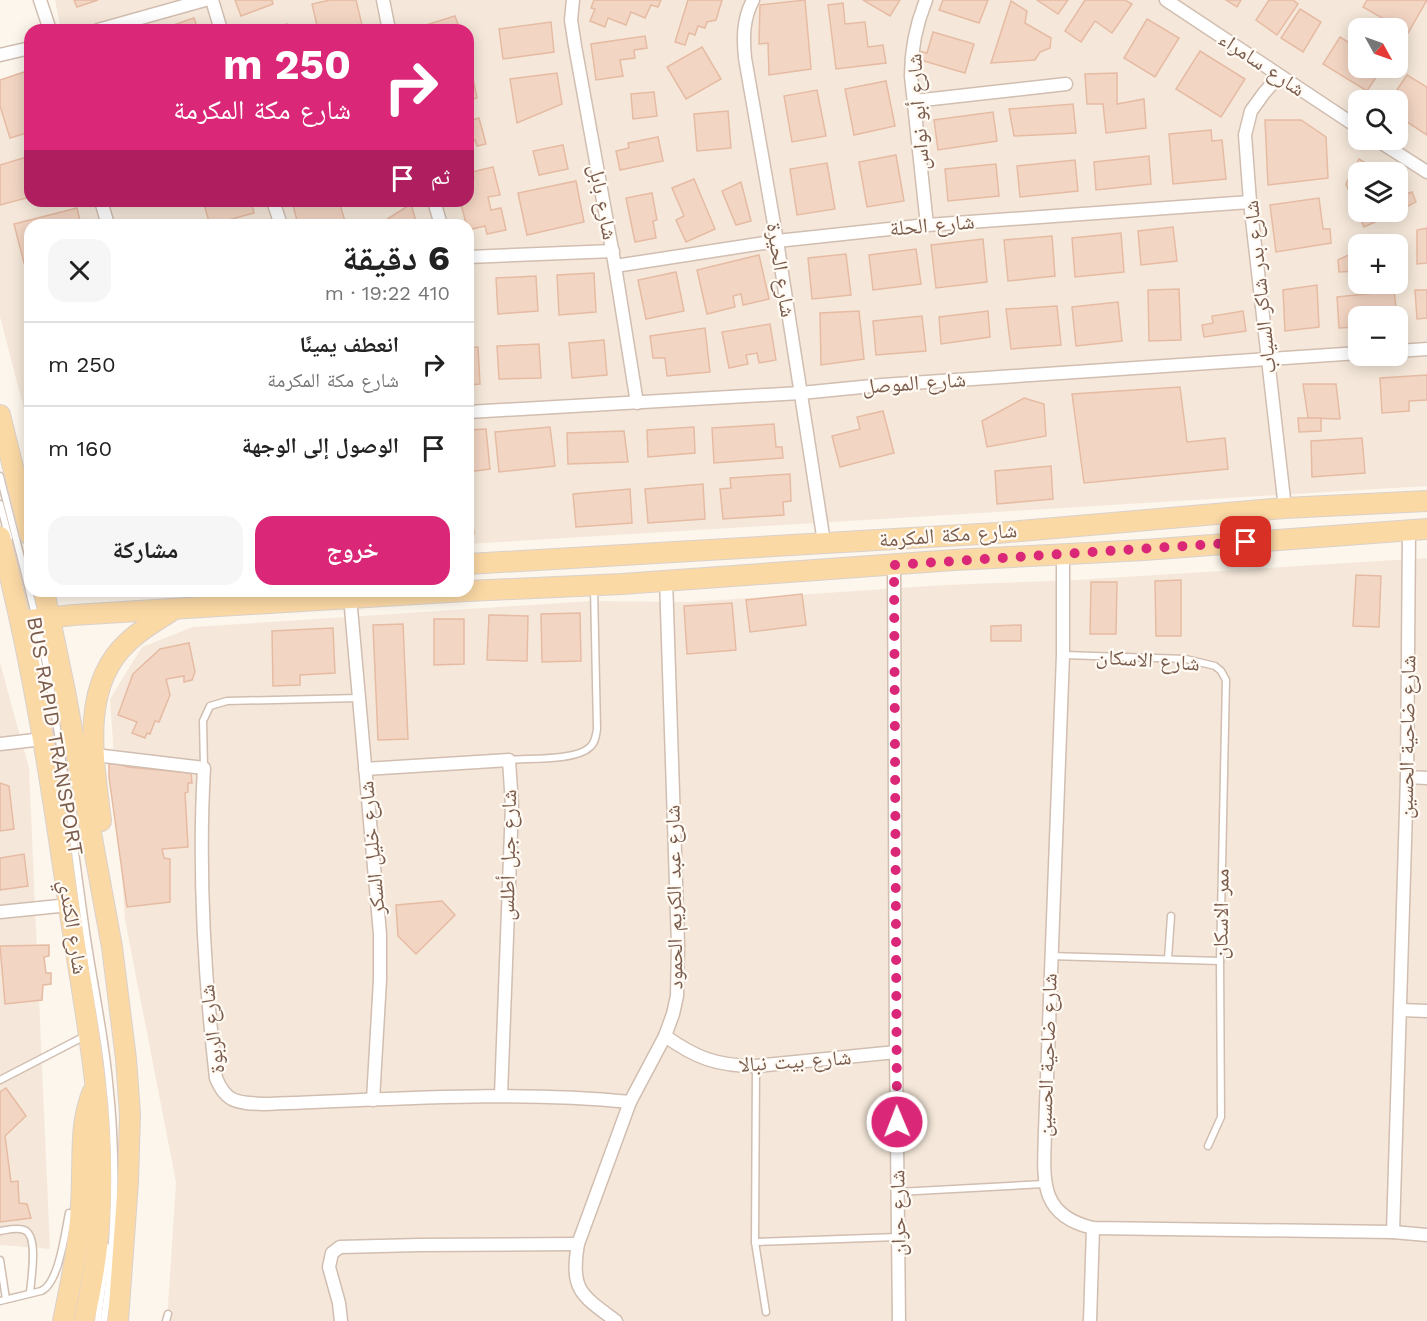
<!DOCTYPE html>
<html lang="ar">
<head>
<meta charset="utf-8">
<style>
	:root { --surface:#fff; --page:#f6f6f6; --text:#222; --muted:#767676; --line:#e0e0e0; --accent:#db2777 }
	body { margin:0; font-family:"Work Sans","Noto Naskh Arabic",sans-serif; background:var(--page); color:var(--text); direction:rtl; height:100vh; display:flex; flex-direction:column; font-size:22px; white-space:nowrap }
	* { box-sizing:border-box; margin:0 }
	p { font-size:20px; color:var(--muted) }
	.icon { flex:none; width:33px; height:33px; fill:none; stroke:currentColor; stroke-width:2; stroke-linecap:round; stroke-linejoin:round }
	.map { position:relative; flex:1; overflow:hidden; direction:ltr }
	.side { position:absolute; left:24px; top:219px; width:450px; height:378px; display:flex; flex-direction:column; background:var(--surface); border-radius:18px; box-shadow:0 3px 15px #0003; direction:rtl }
	.side>* { flex:none }
	.guide { position:absolute; left:24px; top:24px; width:450px; height:183px; border-radius:18px; box-shadow:0 3px 15px #0003; direction:rtl; background:#db2777; color:#fff; overflow:hidden }
	.needle { width:39px; rotate:130deg }
	.buttons { position:absolute; left:1348px; top:18px; display:grid; gap:12px }
	.buttons a { display:grid; place-items:center; width:60px; height:60px; border-radius:12px; background:var(--surface); box-shadow:0 3px 15px #0003; font-size:30px }
	.pin { position:absolute; display:grid; place-items:center; width:51px; height:51px; color:#fff; margin:-26px; border-radius:12px; box-shadow:0 3px 9px #0006 }
	.me { position:absolute; width:66px; margin:-33px; rotate:359deg; stroke-linejoin:round; filter:drop-shadow(0 0 4px #0008) }
	.turn { display:flex; align-items:center; gap:21px; height:126px; padding:0 24px; font-size:27px }
	.turn .icon { width:78px; height:78px; stroke-width:2.5 }
	.turn b { display:block; font-size:42px; line-height:51px }
	.then { display:flex; align-items:center; height:57px; padding:0 24px; background:#0003; gap:12px; font-size:22px }
	.round { display:grid; place-items:center; flex:none; width:63px; height:63px; border-radius:18px; background:var(--page) }
	.overview { display:flex; align-items:center; justify-content:space-between; height:102px; padding:0 24px }
	h1 { font-size:36px; font-weight:700; line-height:45px }
	.cta { display:flex; gap:12px; margin-top:auto; padding:12px 24px }
	.cta a { flex:1; height:69px; border-radius:18px; background:var(--accent); color:#fff; font-size:24px; font-weight:700; line-height:69px; text-align:center }
	.cta a+a { background:var(--page); color:var(--text) }
	ul { padding:0; list-style:none }
	li { display:flex; align-items:center; gap:18px; height:84px; padding:0 24px; border-top:2px solid var(--line) }
	li div { flex:1 }
	li b { display:block; font-size:22px }
	li em { font-style:normal }
	.map>svg:first-child { display:block }
	.residential { fill:#f5e8da; fill-rule:evenodd }
	.building { fill:#f3d5c3; stroke:#e6bba3; stroke-width:1.5 }
	.lines { fill:none; stroke-linecap:round; stroke-linejoin:round }
	.lane-casing { stroke:#d1beb0; stroke-width:9 }
	.street-casing { stroke:#d1beb0; stroke-width:15 }
	.primary-casing { stroke:#dad1cd; stroke-width:22 }
	.lane { stroke:#fff; stroke-width:6 }
	.street { stroke:#fff; stroke-width:12 }
	.primary { stroke:#fbd9a5; stroke-width:20 }
	.route { stroke:#db2777; stroke-width:10; stroke-dasharray:0 18 }
	.labels { text-anchor:middle; stroke-width:4.5; stroke-linejoin:round; paint-order:stroke }
	.street-label { font-size:21px; fill:#7a5c4d; stroke:#fffaf3 }
</style>
</head>
<body>
<div class="map">
<svg width="1427" height="1321" viewBox="0 0 1427 1321">
	<rect width="100%" height="100%" fill="#fdf6ec"/>
	<g class="residential">
		<path d="M 55,0 L 1427,0 L 1427,486 L 468,544 L 468,225 L 30,225 L 30,432 L 0,317 L 0,92 L 30,75 L 30,201 L 468,201 L 468,30 L 61,30 ZM 1359,28 L 1398,28 L 1398,68 L 1359,68 ZM 1359,100 L 1398,100 L 1398,140 L 1359,140 ZM 1359,172 L 1398,172 L 1398,212 L 1359,212 ZM 1359,244 L 1398,244 L 1398,284 L 1359,284 ZM 1359,316 L 1398,316 L 1398,356 L 1359,356 Z"/>
		<path d="M 1427,558 L 1427,1321 L 167,1321 L 176,1182 L 125,920 L 110,699 L 142,647 L 193,627 L 591,601 L 691,602 L 944,585 L 1076,580 Z"/>
		<path d="M 0,663 L 29,768 L 50,1249 L 0,1245 Z"/>
	</g>
	<g class="building">
		<path d="M 74,0 L 98,0 L 77,7 Z"/>
		<path d="M 235,0 L 272,0 L 273,4 L 241,16 Z"/>
		<path d="M 330,0 L 356,0 L 362,25 L 339,30 L 318,30 L 312,4 Z"/>
		<path d="M 594,0 L 661,0 L 658,7 L 651,5 L 645,18 L 631,12 L 626,25 L 608,18 L 605,27 L 590,21 L 595,9 L 591,8 Z"/>
		<path d="M 688,0 L 722,0 L 716,20 L 707,22 L 705,28 L 698,26 L 695,35 L 689,33 L 685,45 L 675,42 Z"/>
		<path d="M 805,0 L 811,69 L 769,75 L 768,43 L 759,44 L 760,5 Z"/>
		<path d="M 863,0 L 900,0 L 890,16 Z"/>
		<path d="M 943,0 L 988,0 L 979,23 L 939,10 Z"/>
		<path d="M 1037,0 L 1068,0 L 1058,14 Z"/>
		<path d="M 1085,0 L 1125,0 L 1132,4 L 1112,33 L 1095,21 L 1081,42 L 1065,31 Z"/>
		<path d="M 1226,0 L 1241,0 L 1237,7 Z"/>
		<path d="M 1269,0 L 1293,0 L 1298,4 L 1277,35 L 1256,20 Z"/>
		<path d="M 1367,0 L 1427,0 L 1408,33 L 1363,7 Z"/>
		<path d="M 1011,1 L 1027,11 L 1025,23 L 1051,38 L 1050,48 L 1040,52 L 1035,60 L 991,63 Z"/>
		<path d="M 843,3 L 845,24 L 865,22 L 868,47 L 883,45 L 886,63 L 836,69 L 828,5 Z"/>
		<path d="M 1300,9 L 1321,22 L 1303,52 L 1281,38 Z"/>
		<path d="M 455,16 L 460,30 L 413,30 L 413,29 Z"/>
		<path d="M 194,18 L 198,30 L 159,30 Z"/>
		<path d="M 1147,19 L 1179,38 L 1155,77 L 1124,58 Z"/>
		<path d="M 551,22 L 554,52 L 503,59 L 499,29 Z"/>
		<path d="M 287,24 L 289,30 L 267,30 Z"/>
		<path d="M 933,32 L 974,44 L 965,73 L 917,59 L 919,51 L 927,53 Z"/>
		<path d="M 645,36 L 647,48 L 634,50 L 635,58 L 620,60 L 623,76 L 596,80 L 591,44 Z"/>
		<path d="M 1340,37 L 1359,49 L 1359,68 L 1382,68 L 1367,91 L 1323,64 Z"/>
		<path d="M 702,47 L 721,79 L 686,99 L 667,67 Z"/>
		<path d="M 1200,51 L 1245,79 L 1221,117 L 1176,89 Z"/>
		<path d="M 468,64 L 470,64 L 477,98 L 469,100 Z"/>
		<path d="M 24,72 L 30,90 L 30,132 L 10,138 L 0,106 L 0,80 Z"/>
		<path d="M 557,73 L 562,104 L 517,123 L 510,79 Z"/>
		<path d="M 1117,73 L 1117,104 L 1144,99 L 1146,128 L 1106,133 L 1103,104 L 1087,104 L 1085,74 Z"/>
		<path d="M 1407,75 L 1427,87 L 1427,135 L 1398,116 L 1398,100 L 1390,100 Z"/>
		<path d="M 886,81 L 895,126 L 854,135 L 845,89 Z"/>
		<path d="M 817,90 L 826,136 L 792,142 L 784,96 Z"/>
		<path d="M 654,92 L 657,116 L 633,119 L 631,94 Z"/>
		<path d="M 1073,104 L 1076,133 L 1014,136 L 1009,109 Z"/>
		<path d="M 728,111 L 731,148 L 697,151 L 694,114 Z"/>
		<path d="M 993,112 L 997,141 L 938,150 L 934,120 Z"/>
		<path d="M 479,118 L 486,144 L 477,146 L 475,140 L 468,142 L 468,121 Z"/>
		<path d="M 1265,120 L 1301,120 L 1326,137 L 1328,178 L 1268,185 Z"/>
		<path d="M 1211,130 L 1212,141 L 1222,140 L 1226,179 L 1173,184 L 1169,134 Z"/>
		<path d="M 658,137 L 663,161 L 620,170 L 616,151 L 629,148 L 628,143 Z"/>
		<path d="M 563,145 L 568,169 L 539,175 L 533,151 Z"/>
		<path d="M 896,155 L 904,201 L 867,207 L 859,162 Z"/>
		<path d="M 30,156 L 30,197 L 0,205 L 0,165 Z"/>
		<path d="M 1149,156 L 1151,184 L 1096,190 L 1094,162 Z"/>
		<path d="M 1359,159 L 1380,172 L 1359,172 L 1359,212 L 1397,212 L 1364,227 L 1346,184 Z"/>
		<path d="M 1075,160 L 1078,191 L 1020,197 L 1017,166 Z"/>
		<path d="M 827,163 L 835,209 L 797,215 L 790,169 Z"/>
		<path d="M 996,164 L 999,196 L 948,201 L 945,169 Z"/>
		<path d="M 493,167 L 500,195 L 488,197 L 491,210 L 501,208 L 506,230 L 487,234 L 485,226 L 468,230 L 460,201 L 468,201 L 468,180 L 474,178 L 472,172 Z"/>
		<path d="M 694,179 L 715,229 L 686,242 L 676,220 L 684,216 L 672,188 Z"/>
		<path d="M 576,181 L 584,222 L 527,235 L 518,193 Z"/>
		<path d="M 741,182 L 751,221 L 736,225 L 722,191 Z"/>
		<path d="M 1402,184 L 1406,194 L 1412,192 L 1416,202 L 1398,211 L 1398,185 Z"/>
		<path d="M 652,193 L 657,220 L 653,221 L 656,238 L 635,242 L 626,198 Z"/>
		<path d="M 1319,198 L 1323,229 L 1330,229 L 1331,243 L 1276,252 L 1270,205 Z"/>
		<path d="M 203,201 L 251,201 L 254,213 L 210,225 Z"/>
		<path d="M 292,201 L 339,201 L 346,225 L 298,225 Z"/>
		<path d="M 411,204 L 417,225 L 378,225 Z"/>
		<path d="M 77,208 L 81,225 L 30,225 L 30,261 L 24,263 L 14,224 Z"/>
		<path d="M 1173,227 L 1177,261 L 1141,265 L 1138,231 Z"/>
		<path d="M 1427,228 L 1427,263 L 1417,264 L 1417,230 Z"/>
		<path d="M 1121,233 L 1124,272 L 1075,277 L 1072,238 Z"/>
		<path d="M 1052,236 L 1055,276 L 1008,281 L 1004,240 Z"/>
		<path d="M 983,239 L 987,282 L 936,288 L 931,245 Z"/>
		<path d="M 1378,241 L 1393,242 L 1393,244 L 1371,244 Z"/>
		<path d="M 916,249 L 921,284 L 873,290 L 869,255 Z"/>
		<path d="M 1359,250 L 1359,271 L 1339,272 L 1338,260 Z"/>
		<path d="M 846,254 L 851,295 L 812,299 L 808,258 Z"/>
		<path d="M 759,255 L 769,299 L 743,305 L 741,294 L 733,296 L 735,307 L 707,314 L 697,270 Z"/>
		<path d="M 676,272 L 684,311 L 646,319 L 638,280 Z"/>
		<path d="M 594,273 L 596,312 L 559,315 L 557,275 Z"/>
		<path d="M 536,276 L 538,311 L 498,314 L 496,278 Z"/>
		<path d="M 469,282 L 471,317 L 468,317 L 468,282 Z"/>
		<path d="M 1317,285 L 1319,327 L 1285,331 L 1283,290 Z"/>
		<path d="M 1179,289 L 1181,340 L 1149,341 L 1148,290 Z"/>
		<path d="M 1415,290 L 1427,290 L 1427,318 L 1417,319 Z"/>
		<path d="M 1394,291 L 1397,316 L 1359,316 L 1359,327 L 1339,328 L 1337,297 Z"/>
		<path d="M 1118,302 L 1122,341 L 1076,346 L 1072,307 Z"/>
		<path d="M 1057,306 L 1061,345 L 1011,349 L 1006,309 Z"/>
		<path d="M 859,311 L 864,359 L 821,365 L 820,313 Z"/>
		<path d="M 988,311 L 990,337 L 941,344 L 939,317 Z"/>
		<path d="M 1243,311 L 1246,331 L 1204,337 L 1202,325 L 1213,323 L 1212,316 Z"/>
		<path d="M 922,316 L 926,351 L 876,355 L 873,321 Z"/>
		<path d="M 770,324 L 776,360 L 759,363 L 757,353 L 746,355 L 748,364 L 729,368 L 722,332 Z"/>
		<path d="M 705,328 L 710,372 L 667,376 L 665,358 L 653,358 L 650,336 Z"/>
		<path d="M 604,340 L 607,375 L 572,378 L 569,343 Z"/>
		<path d="M 539,344 L 541,378 L 499,379 L 497,346 Z"/>
		<path d="M 478,347 L 480,384 L 468,385 L 468,348 Z"/>
		<path d="M 1427,375 L 1427,400 L 1409,401 L 1409,411 L 1382,413 L 1380,378 Z"/>
		<path d="M 1303,384 L 1336,384 L 1340,419 L 1308,418 Z"/>
		<path d="M 1180,387 L 1187,442 L 1225,438 L 1228,469 L 1084,483 L 1072,394 Z"/>
		<path d="M 1024,398 L 1044,404 L 1046,436 L 987,447 L 982,421 Z"/>
		<path d="M 883,411 L 894,453 L 840,467 L 832,436 L 860,429 L 857,417 Z"/>
		<path d="M 1298,418 L 1321,418 L 1321,431 L 1299,432 Z"/>
		<path d="M 774,424 L 776,447 L 782,447 L 783,458 L 714,463 L 712,428 Z"/>
		<path d="M 550,427 L 555,466 L 499,472 L 495,432 Z"/>
		<path d="M 694,427 L 695,453 L 648,457 L 647,430 Z"/>
		<path d="M 486,429 L 490,469 L 468,472 L 468,430 Z"/>
		<path d="M 624,431 L 628,462 L 568,464 L 567,433 Z"/>
		<path d="M 1362,438 L 1365,473 L 1312,477 L 1311,441 Z"/>
		<path d="M 1051,466 L 1053,499 L 997,504 L 995,471 Z"/>
		<path d="M 790,474 L 791,501 L 783,502 L 784,515 L 723,519 L 720,489 L 731,488 L 730,478 Z"/>
		<path d="M 703,484 L 705,519 L 648,523 L 645,489 Z"/>
		<path d="M 630,489 L 632,523 L 576,527 L 573,494 Z"/>
		<path d="M 468,518 L 472,518 L 474,534 L 468,535 Z"/>
		<path d="M 1356,575 L 1381,576 L 1379,627 L 1353,626 Z"/>
		<path d="M 1181,580 L 1181,636 L 1156,636 L 1155,581 Z"/>
		<path d="M 1091,582 L 1117,582 L 1116,634 L 1090,634 Z"/>
		<path d="M 802,594 L 806,625 L 750,632 L 746,600 Z"/>
		<path d="M 732,603 L 736,650 L 687,654 L 684,606 Z"/>
		<path d="M 580,613 L 581,661 L 542,662 L 541,614 Z"/>
		<path d="M 489,615 L 528,616 L 527,661 L 487,660 Z"/>
		<path d="M 434,619 L 464,619 L 464,664 L 434,665 Z"/>
		<path d="M 403,624 L 408,739 L 378,740 L 373,625 Z"/>
		<path d="M 1021,625 L 1021,641 L 991,641 L 991,626 Z"/>
		<path d="M 333,628 L 335,673 L 300,675 L 300,685 L 273,686 L 272,631 Z"/>
		<path d="M 189,643 L 195,672 L 192,680 L 184,682 L 184,676 L 166,679 L 170,695 L 159,722 L 155,721 L 150,734 L 147,733 L 145,738 L 132,733 L 137,722 L 118,715 L 133,674 L 160,649 Z"/>
		<path d="M 115,763 L 128,767 L 191,773 L 192,783 L 188,783 L 188,792 L 185,793 L 188,847 L 162,849 L 164,858 L 170,859 L 170,902 L 127,907 L 109,777 L 109,764 Z"/>
		<path d="M 0,783 L 9,786 L 14,829 L 0,831 Z"/>
		<path d="M 24,854 L 28,886 L 0,890 L 0,858 Z"/>
		<path d="M 442,901 L 455,915 L 416,954 L 398,936 L 396,905 Z"/>
		<path d="M 49,945 L 49,956 L 44,957 L 46,973 L 51,973 L 51,984 L 43,985 L 42,1000 L 5,1004 L 0,946 Z"/>
		<path d="M 6,1088 L 26,1116 L 5,1136 L 11,1182 L 18,1181 L 19,1203 L 27,1204 L 31,1218 L 0,1222 L 0,1092 Z"/>
	</g>
	<g class="lines">
		<defs>
			<g id="lane">
				<path d="M 0,476 C 16,540 34,604 47,669 C 63,754 73,840 85,925 C 92,977 104,1029 109,1082 C 118,1162 115,1241 104,1321"/>
				<path d="M 0,504 L 9,538"/>
				<path d="M 31,623 L 42,681"/>
				<path d="M 1064,655 L 1186,659 L 1215,666 L 1221,671 L 1226,680 L 1220,961 L 1221,1117 L 1208,1146"/>
				<path d="M 509,760 C 529,758 576,761 590,747 C 595,743 596,736 597,729 L 594,588"/>
				<path d="M 204,768 L 203,721 L 210,706 L 227,701 L 359,698"/>
				<path d="M 1050,956 L 1220,961"/>
				<path d="M 1168,959 L 1171,916"/>
				<path d="M 756,1066 L 755,1242 L 766,1312"/>
				<path d="M 0,1080 L 87,1035"/>
				<path d="M 898,1192 L 1044,1184"/>
				<path d="M 0,1231 C 7,1230 17,1227 24,1230 C 39,1235 31,1279 30,1293"/>
				<path d="M 755,1242 L 897,1237"/>
				<path d="M 0,1260 L 6,1299"/>
				<path d="M 0,1301 L 41,1291 C 59,1284 65,1232 69,1213"/>
				<path d="M 98,1321 L 107,1247"/>
				<path d="M 166,1321 L 168,1314"/>
			</g>
			<g id="street">
				<path d="M 40,0 L 50,30"/>
				<path d="M 212,0 L 221,30"/>
				<path d="M 383,0 L 389,30"/>
				<path d="M 573,0 L 571,20 L 575,46 L 615,266 L 637,403"/>
				<path d="M 753,0 C 743,19 743,37 745,58 L 777,241 L 824,542"/>
				<path d="M 926,0 C 916,25 911,49 911,76 L 927,225"/>
				<path d="M 1166,0 L 1359,128"/>
				<path d="M 98,30 L 205,0"/>
				<path d="M 0,55 L 30,48"/>
				<path d="M 1279,76 L 1264,93 L 1251,111 L 1245,135 L 1250,202 L 1285,508"/>
				<path d="M 914,101 L 1066,84"/>
				<path d="M 1377,140 L 1427,172"/>
				<path d="M 101,201 L 108,225"/>
				<path d="M 273,201 L 281,225"/>
				<path d="M 434,201 L 441,225"/>
				<path d="M 468,257 L 613,251"/>
				<path d="M 615,266 L 777,241 L 927,225 L 1250,202"/>
				<path d="M 1398,351 L 1427,349"/>
				<path d="M 468,412 L 801,393 L 882,385 L 1359,353"/>
				<path d="M 1063,555 L 1063,655 L 1045,1131 C 1044,1177 1037,1215 1093,1228 L 1393,1232 L 1427,1235"/>
				<path d="M 894,565 L 896,1052 L 899,1321"/>
				<path d="M 350,597 L 380,934 L 380,980 L 373,1100"/>
				<path d="M 0,744 L 43,739"/>
				<path d="M 95,755 L 204,768 C 198,872 204,974 216,1078 C 226,1103 238,1103 264,1104 C 386,1100 508,1090 630,1102"/>
				<path d="M 365,769 L 509,760 L 512,805 L 501,1095"/>
				<path d="M 1407,777 L 1427,778"/>
				<path d="M 0,912 L 69,905"/>
				<path d="M 1401,1010 L 1427,1011"/>
				<path d="M 665,1036 C 696,1058 717,1066 756,1066 L 896,1052"/>
				<path d="M 1393,1232 L 1407,777 L 1409,530"/>
				<path d="M 341,1321 L 339,1303 L 329,1267 L 332,1253 L 340,1247 L 419,1245 L 578,1244"/>
				<path d="M 616,1321 C 581,1295 570,1290 578,1244 L 630,1102 L 665,1036 L 673,1014 L 677,996 L 678,945 L 666,579"/>
				<path d="M 1090,1321 L 1093,1228"/>
			</g>
			<g id="primary">
				<path d="M 0,415 L 30,535"/>
				<path d="M 0,537 C 32,658 51,782 69,907 C 84,1008 106,1110 100,1213 C 98,1249 92,1286 84,1321"/>
				<path d="M 468,564 L 997,533 L 1285,508 L 1427,501"/>
				<path d="M 44,591 L 65,691 L 112,947 L 126,1059 L 130,1114 L 128,1182 L 118,1321"/>
				<path d="M 468,591 L 622,584 L 954,560 L 1144,550 L 1427,529"/>
				<path d="M 21,621 L 73,615 L 465,591"/>
				<path d="M 101,821 C 94,763 79,686 128,642 C 141,629 158,620 173,610"/>
				<path d="M 63,1321 C 70,1288 77,1255 80,1221 C 81,1206 82,1190 82,1175 C 83,1144 81,1123 92,1093"/>
			</g>
		</defs>
		<use href="#lane" class="lane-casing"/>
		<use href="#street" class="street-casing"/>
		<use href="#primary" class="primary-casing"/>
		<use href="#lane" class="lane"/>
		<use href="#street" class="street"/>
		<use href="#primary" class="primary"/>
	</g>
	<g class="lines">
		<path class="route" d="M 897,1122 L 894,565 L 1246,542"/>
	</g>
	<g class="labels">
		<g class="street-label">
			<text transform="translate(1262 64) rotate(34)" y="7">شارع سامراء</text>
			<text transform="translate(918 112) rotate(-94)" y="7">شارع أبو نواس</text>
			<text transform="translate(603 202) rotate(79)" y="7">شارع بابل</text>
			<text transform="translate(932 225) rotate(-5)" y="7">شارع الحلة</text>
			<text transform="translate(781 270) rotate(81)" y="7">شارع الحيرة</text>
			<text transform="translate(1260 287) rotate(-96)" y="7">شارع بدر شاكر السياب</text>
			<text transform="translate(914 383) rotate(-4)" y="7">شارع الموصل</text>
			<text transform="translate(948 535) rotate(-4)" y="7">شارع مكة المكرمة</text>
			<text transform="translate(1148 660) rotate(4)" y="7">شارع الاسكان</text>
			<text transform="translate(55 736) rotate(80)" y="7">BUS RAPID TRANSPORT</text>
			<text transform="translate(1407 737) rotate(-89)" y="7">شارع ضاحية الحسين</text>
			<text transform="translate(372 848) rotate(-95)" y="7">شارع خليل السكر</text>
			<text transform="translate(508 855) rotate(-89)" y="7">شارع جبل أطلس</text>
			<text transform="translate(674 897) rotate(-91)" y="7">شارع عبد الكريم الحمود</text>
			<text transform="translate(1221 914) rotate(-89)" y="7">ممر الاسكان</text>
			<text transform="translate(73 927) rotate(81)" y="7">شارع الكندي</text>
			<text transform="translate(212 1029) rotate(-97)" y="7">شارع الربوة</text>
			<text transform="translate(1047 1055) rotate(-88)" y="7">شارع ضاحية الحسين</text>
			<text transform="translate(795 1061) rotate(-4)" y="7">شارع بيت نبالا</text>
			<text transform="translate(898 1213) rotate(-91)" y="7">شارع حران</text>
		</g>
	</g>
</svg>
<div class="buttons">
<a><svg class="needle" viewBox="-14 -14 28 28"><path d="M0-13l5 13h-10z" fill="#e53935"/><path d="M0 13l5-13h-10z" fill="#767676"/></svg></a>
<a><svg class="icon" aria-label="search" viewBox="0 0 24 24"><circle cx="10" cy="10" r="6"/><path d="M15 15l6 6"/></svg></a>
<a><svg class="icon" aria-label="layers" viewBox="0 0 24 24"><path d="M12 4l9 5-9 5-9-5zM3 14l9 5 9-5"/></svg></a>
<a>+</a>
<a>−</a>
</div>
<div class="pin" style="left:1246px;top:542px;background:#d93025"><svg class="icon" aria-label="arrive" viewBox="0 0 24 24"><path d="M6 21V4h12l-3 4 3 4H6"/></svg></div>
<svg class="me" style="left:897px;top:1122px" viewBox="-20 -20 40 40"><circle r="17" fill="#db2777" stroke="#fff" stroke-width="3"/><path d="M0-11L8 9 0 5-8 9z" fill="#fff"/></svg>
<div class="guide">
<div class="turn"><svg class="icon" aria-label="right" viewBox="0 0 24 24"><path d="M7 20v-9h11M14 6l5 5-5 5"/></svg><div><b>250 m</b>شارع مكة المكرمة</div></div>
<div class="then">ثم<svg class="icon" aria-label="arrive" viewBox="0 0 24 24"><path d="M6 21V4h12l-3 4 3 4H6"/></svg></div>
</div>
<section class="side">
<div class="overview"><div><h1>6 دقيقة</h1><p>410 m · 19:22</p></div><a class="round"><svg class="icon" aria-label="close" viewBox="0 0 24 24"><path d="M6 6l12 12M18 6L6 18"/></svg></a></div>
<ul>
<li><svg class="icon" aria-label="right" viewBox="0 0 24 24"><path d="M7 20v-9h11M14 6l5 5-5 5"/></svg><div><b>انعطف يمينًا</b><p>شارع مكة المكرمة</p></div><em>250 m</em></li>
<li><svg class="icon" aria-label="arrive" viewBox="0 0 24 24"><path d="M6 21V4h12l-3 4 3 4H6"/></svg><div><b>الوصول إلى الوجهة</b></div><em>160 m</em></li>
</ul>
<div class="cta"><a>خروج</a><a>مشاركة</a></div>
</section>
</div>
</body>
</html>
